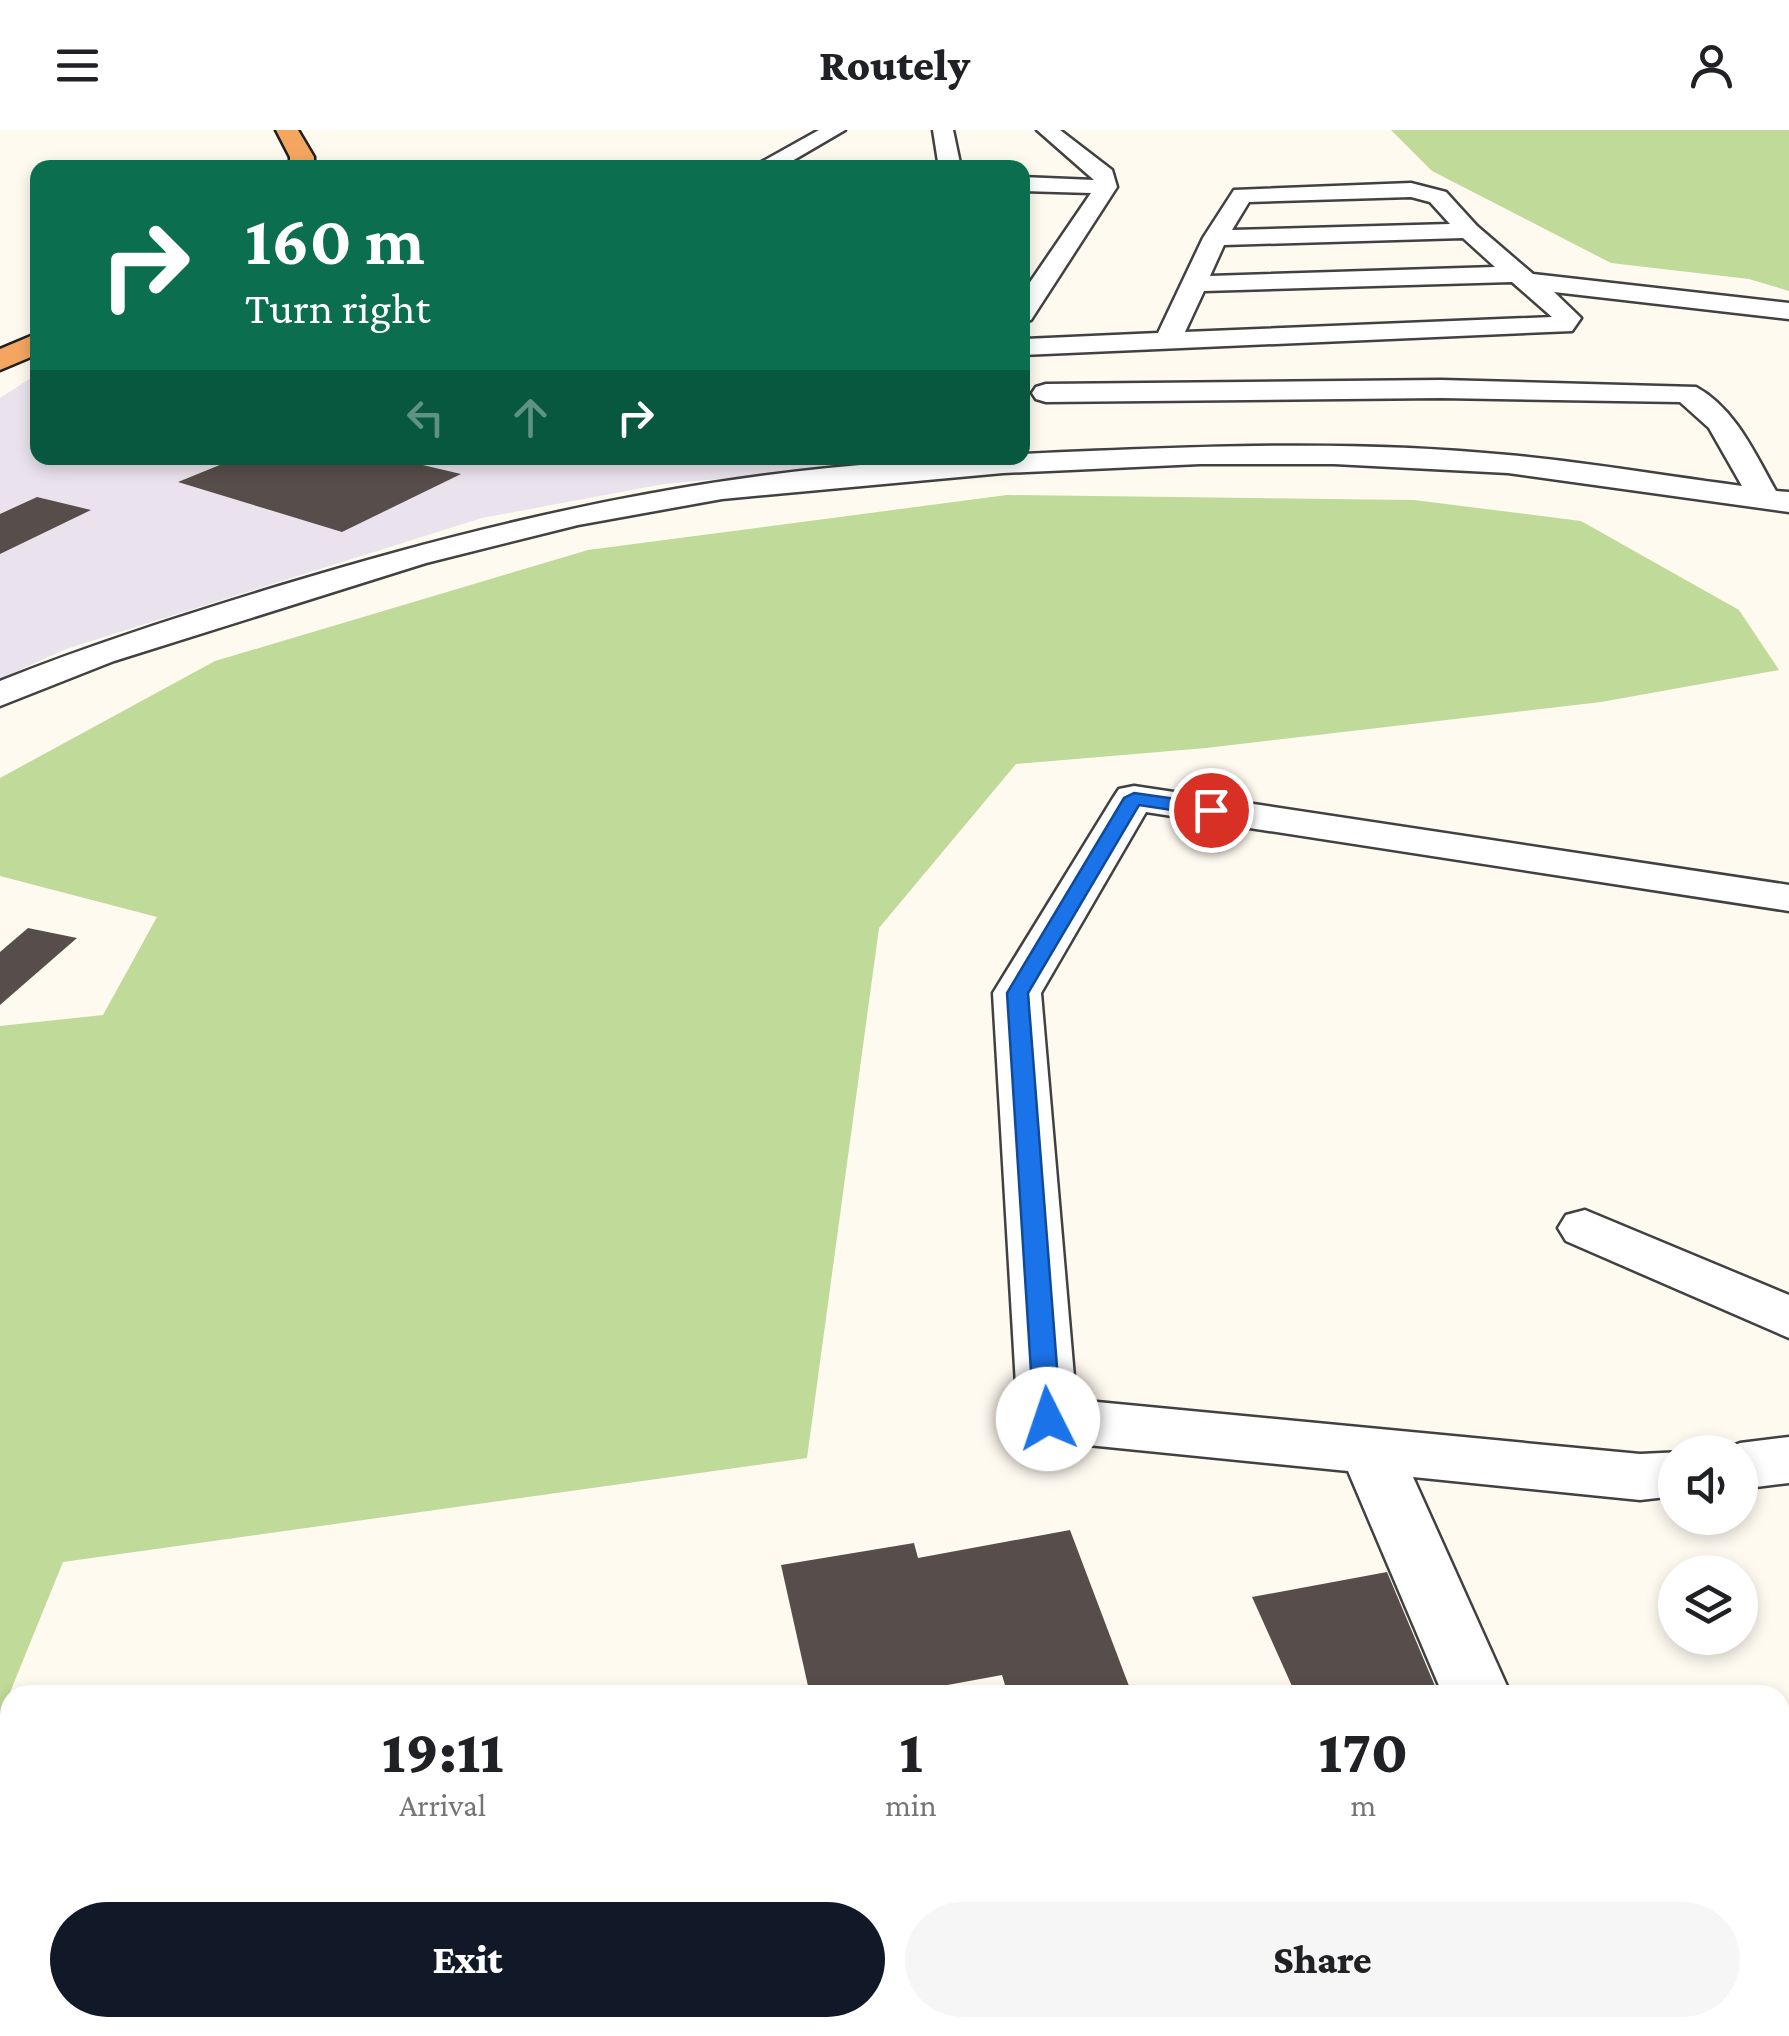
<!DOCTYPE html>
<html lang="en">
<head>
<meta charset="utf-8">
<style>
	:root { --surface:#fff; --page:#f6f6f6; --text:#202124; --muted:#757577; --accent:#111827 }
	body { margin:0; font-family:"Crimson Pro",serif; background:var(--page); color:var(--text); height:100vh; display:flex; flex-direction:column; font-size:38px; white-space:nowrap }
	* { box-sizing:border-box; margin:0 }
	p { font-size:32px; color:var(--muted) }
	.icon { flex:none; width:55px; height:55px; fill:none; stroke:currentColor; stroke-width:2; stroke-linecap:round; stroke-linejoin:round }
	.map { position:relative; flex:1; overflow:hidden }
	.details { position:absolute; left:0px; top:1555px; width:1790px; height:352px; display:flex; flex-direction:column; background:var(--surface); border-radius:30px 30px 0 0; box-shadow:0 5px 15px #0003 }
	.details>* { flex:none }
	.hud { position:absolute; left:30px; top:30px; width:1000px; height:305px; border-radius:20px; box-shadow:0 5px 15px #0003; background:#0b6e4f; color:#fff; overflow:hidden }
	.buttons { position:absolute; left:1658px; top:1305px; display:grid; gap:20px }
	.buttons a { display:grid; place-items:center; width:100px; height:100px; border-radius:50%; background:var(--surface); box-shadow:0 5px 15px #0003; font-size:50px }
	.pin { position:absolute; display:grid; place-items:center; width:85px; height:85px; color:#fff; margin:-42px; border:5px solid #fff; border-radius:50%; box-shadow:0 2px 10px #0007 }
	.me { position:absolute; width:110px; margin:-55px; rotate:356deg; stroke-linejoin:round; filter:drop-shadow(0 0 8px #0008) }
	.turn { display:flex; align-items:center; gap:35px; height:210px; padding:0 50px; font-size:45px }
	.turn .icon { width:130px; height:130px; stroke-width:2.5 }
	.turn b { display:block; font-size:70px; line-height:85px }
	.lanes { display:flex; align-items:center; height:95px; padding:0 50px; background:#0003; justify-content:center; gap:50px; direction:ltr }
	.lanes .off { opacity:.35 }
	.eta { display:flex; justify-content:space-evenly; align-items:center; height:170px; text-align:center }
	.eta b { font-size:60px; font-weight:800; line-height:70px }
	.button { display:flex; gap:20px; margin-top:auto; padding:20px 50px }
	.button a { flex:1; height:115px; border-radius:60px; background:var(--accent); color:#fff; font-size:40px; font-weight:800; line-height:115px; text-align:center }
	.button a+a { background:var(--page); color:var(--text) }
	header { display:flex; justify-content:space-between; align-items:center; height:130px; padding:0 50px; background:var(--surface); font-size:45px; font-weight:800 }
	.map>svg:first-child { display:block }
	.industrial { fill:#eae3ed }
	.forest { fill:#bfda99 }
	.building { fill:#574e4b }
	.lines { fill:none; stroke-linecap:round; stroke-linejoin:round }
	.minor-casing { stroke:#414141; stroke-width:5 }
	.trunk-casing { stroke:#1f1f1f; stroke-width:5 }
	.minor { fill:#fff; fill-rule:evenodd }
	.trunk { fill:#f4a661; fill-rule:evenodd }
	.route { fill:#1a73e8; stroke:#114b97; stroke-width:2.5 }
</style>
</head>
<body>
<header><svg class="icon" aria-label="menu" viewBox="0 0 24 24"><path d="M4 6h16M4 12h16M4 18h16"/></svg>Routely<svg class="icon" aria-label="person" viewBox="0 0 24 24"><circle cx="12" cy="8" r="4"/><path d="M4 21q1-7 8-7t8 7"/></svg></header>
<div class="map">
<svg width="1789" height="1906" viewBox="0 0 1789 1906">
	<rect width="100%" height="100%" fill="#fffaf0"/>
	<path class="industrial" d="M 37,244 L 38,328 L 956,328 L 664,354 L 482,388 L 66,519 L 0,549 L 0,268 Z"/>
	<g class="forest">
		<path d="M 1391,0 L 1789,0 L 1789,161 L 1749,149 L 1611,133 L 1432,41 Z"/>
		<path d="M 1007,365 L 1414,370 L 1581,391 L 1739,480 L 1779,540 L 1601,572 L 1206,618 L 1016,634 L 879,798 L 807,1328 L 63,1432 L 0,1587 L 0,896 L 103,885 L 157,787 L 0,746 L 0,648 L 215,531 L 588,420 Z"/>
	</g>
	<g class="building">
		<path d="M 237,328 L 393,328 L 461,344 L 342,402 L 178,352 Z"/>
		<path d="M 37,367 L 91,380 L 0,424 L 0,384 Z"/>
		<path d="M 28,798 L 77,808 L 0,875 L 0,822 Z"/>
		<path d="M 1070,1400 L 1129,1556 L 1081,1565 L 1008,1565 L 1002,1545 L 893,1565 L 810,1565 L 781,1435 L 914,1413 L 918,1428 Z"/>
		<path d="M 1387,1442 L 1435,1556 L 1393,1565 L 1296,1565 L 1252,1467 Z"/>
	</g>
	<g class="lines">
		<defs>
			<g id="minor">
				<path d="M 819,0 L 845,0 L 780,38 L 751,38 Z"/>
				<path d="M 933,0 L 953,0 L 961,38 L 939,38 Z"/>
				<path d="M 1037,0 L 1060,0 L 1112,40 L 1117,57 L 1031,190 L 1022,192 L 1022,164 L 1091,63 L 1022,61 L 1022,47 L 1094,50 Z"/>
				<path d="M 1411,53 L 1446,62 L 1477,96 L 1533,144 L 1789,173 L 1789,189 L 1554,162 L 1581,188 L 1572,201 L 1022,225 L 1025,209 L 1158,203 L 1203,108 L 1234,60 ZM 1411,67 L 1430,72 L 1450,94 L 1232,100 L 1249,72 ZM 1463,108 L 1495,137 L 1210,146 L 1224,115 ZM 1512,152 L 1552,187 L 1185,202 L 1204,161 Z"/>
				<path d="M 1441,250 L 1696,257 C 1735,278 1755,324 1776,361 L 1789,362 L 1789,382 L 1508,343 L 1334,334 L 1200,334 L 1003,343 L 722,369 L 578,395 L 426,433 L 114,531 L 0,576 L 0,551 C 92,514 185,485 279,456 C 521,382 768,328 1022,328 L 1022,324 C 1184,317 1347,309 1508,325 C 1586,332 1664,346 1742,356 L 1709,298 L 1680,272 L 1441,268 L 1046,272 L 1036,269 L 1032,263 L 1036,257 L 1046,254 Z"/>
				<path d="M 1134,656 L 1789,755 L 1789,781 L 1146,682 L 1041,863 L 1076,1270 L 1640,1324 L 1683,1322 L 1675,1322 L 1675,1366 L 1640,1370 L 1413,1347 L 1511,1565 L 1443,1565 L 1348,1341 L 1048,1311 L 1027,1304 L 1018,1289 L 993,863 L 1113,668 L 1119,659 Z"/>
				<path d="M 1585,1080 L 1789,1165 L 1789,1208 L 1566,1111 L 1558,1098 L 1566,1085 Z"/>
				<path d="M 1789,1307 L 1789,1353 L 1740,1359 L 1740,1322 L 1717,1322 L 1740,1313 Z"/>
				<path d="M 1789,1656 L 1789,1720 L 1780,1722 L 1780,1658 Z"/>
			</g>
			<g id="trunk">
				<path d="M 276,0 L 298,0 L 314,27 L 314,38 L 290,38 L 290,27 Z"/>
				<path d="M 38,203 L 38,224 L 0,240 L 0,219 Z"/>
			</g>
		</defs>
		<use href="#minor" class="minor-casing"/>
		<use href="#trunk" class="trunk-casing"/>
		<use href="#minor" class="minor"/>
		<use href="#trunk" class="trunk"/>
	</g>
	<path class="route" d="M 1134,663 L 1211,674 L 1220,680 L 1211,686 L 1139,675 L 1028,863 L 1061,1289 L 1057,1296 L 1038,1296 L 1034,1289 L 1007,863 L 1124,668 Z"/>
</svg>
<div class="buttons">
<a><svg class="icon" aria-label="sound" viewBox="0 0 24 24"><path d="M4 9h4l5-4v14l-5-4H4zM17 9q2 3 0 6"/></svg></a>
<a><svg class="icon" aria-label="layers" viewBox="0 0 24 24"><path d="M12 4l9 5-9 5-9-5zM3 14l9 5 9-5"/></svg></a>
</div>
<div class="pin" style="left:1211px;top:680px;background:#d93025"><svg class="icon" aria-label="arrive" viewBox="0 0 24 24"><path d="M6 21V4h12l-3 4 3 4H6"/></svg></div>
<svg class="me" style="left:1048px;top:1289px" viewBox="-20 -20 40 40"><circle r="19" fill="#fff"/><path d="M0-13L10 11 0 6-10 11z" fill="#1a73e8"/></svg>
<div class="hud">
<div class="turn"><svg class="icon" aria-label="right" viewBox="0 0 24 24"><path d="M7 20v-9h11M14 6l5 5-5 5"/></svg><div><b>160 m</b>Turn right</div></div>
<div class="lanes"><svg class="icon off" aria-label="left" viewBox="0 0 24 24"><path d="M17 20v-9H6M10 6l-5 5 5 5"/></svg><svg class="icon off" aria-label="ahead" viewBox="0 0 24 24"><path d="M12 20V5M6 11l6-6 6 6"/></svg><svg class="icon" aria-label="right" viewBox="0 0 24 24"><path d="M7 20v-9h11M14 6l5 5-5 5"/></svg></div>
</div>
<section class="details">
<div class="eta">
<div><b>19:11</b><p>Arrival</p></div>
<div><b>1</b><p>min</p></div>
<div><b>170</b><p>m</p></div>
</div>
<div class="button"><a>Exit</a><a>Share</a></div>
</section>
</div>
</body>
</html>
